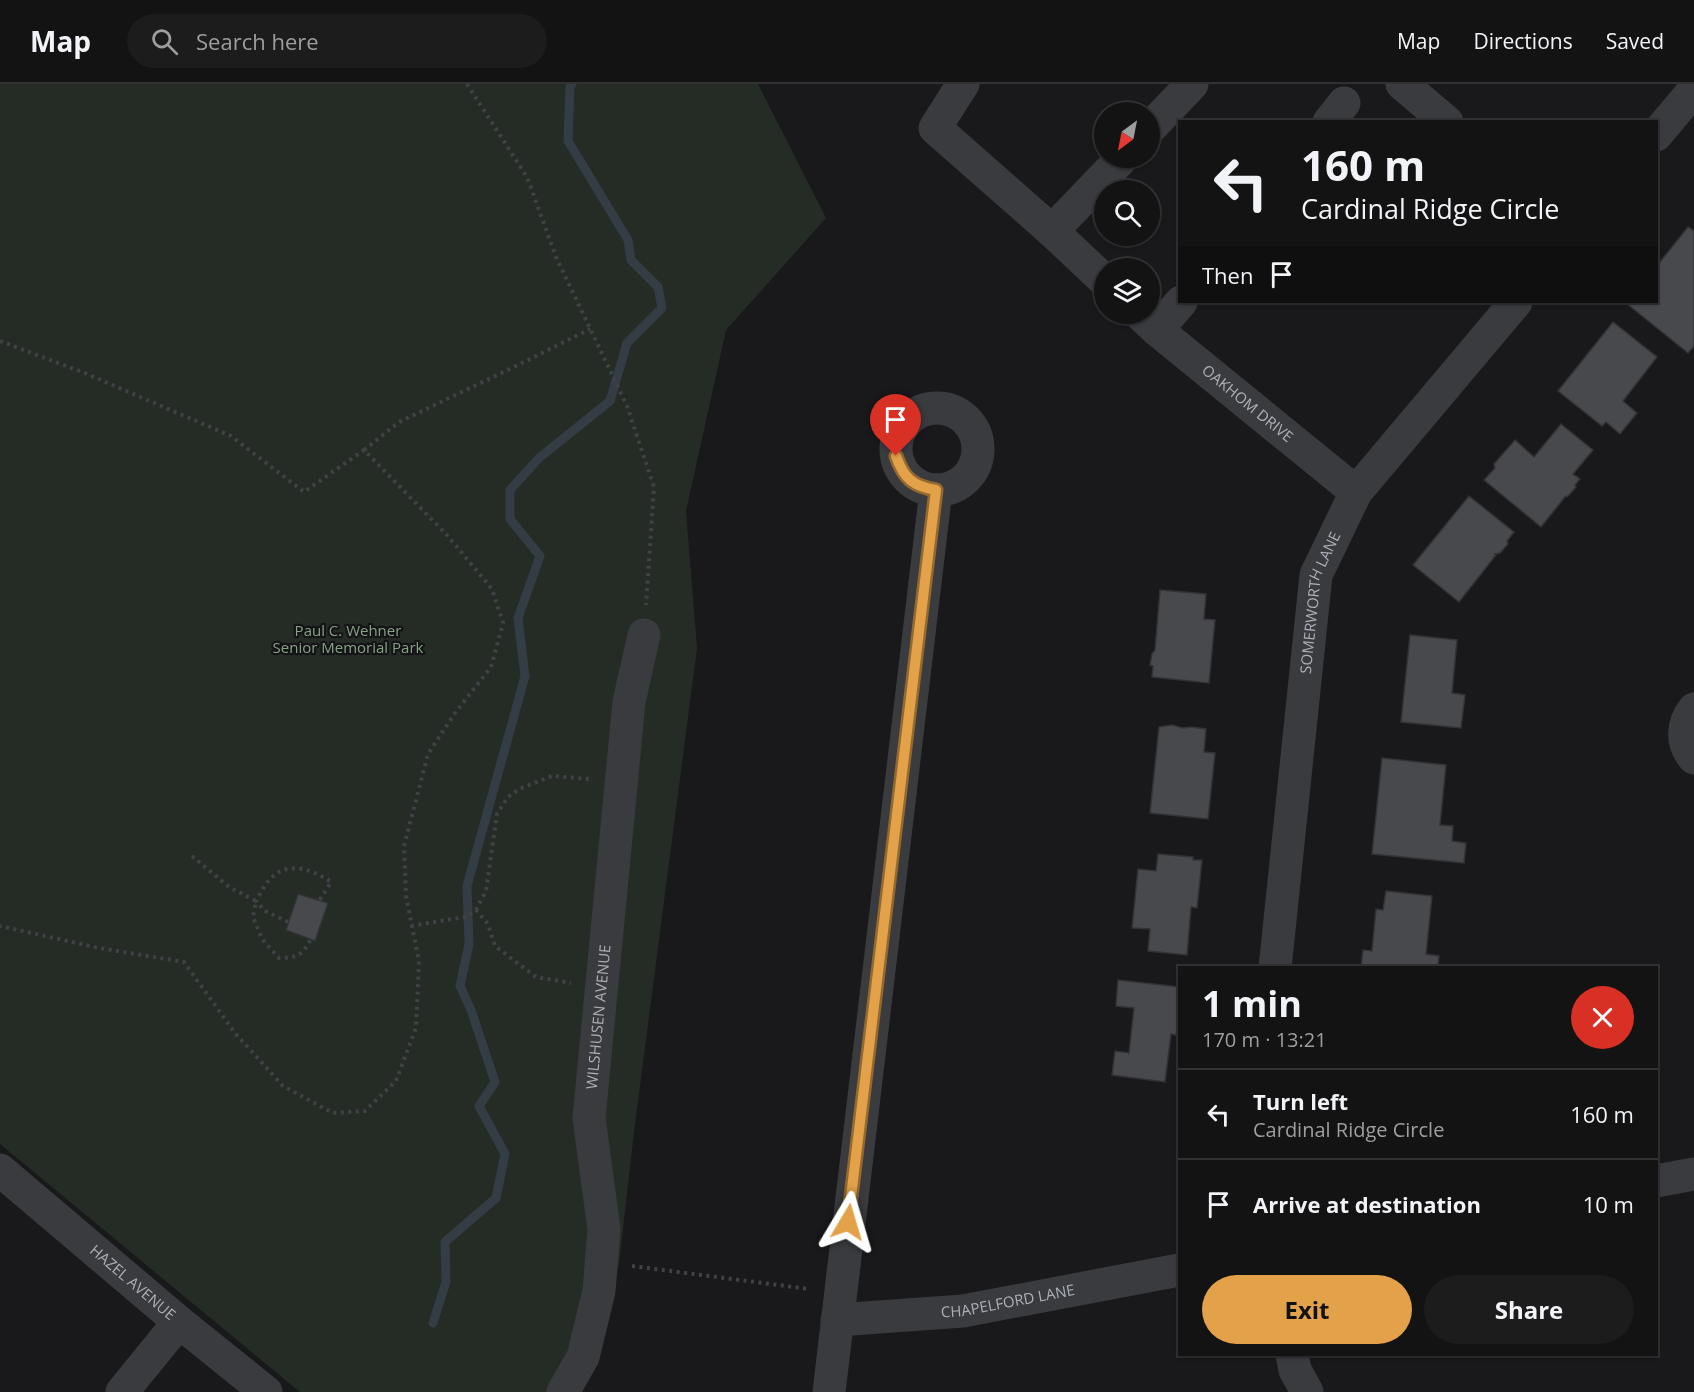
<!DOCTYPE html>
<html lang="en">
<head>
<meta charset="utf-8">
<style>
	:root { --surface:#131314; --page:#1c1c1d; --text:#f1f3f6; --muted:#9d9ea0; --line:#323234; --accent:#e3a249 }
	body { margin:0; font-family:"Open Sans",sans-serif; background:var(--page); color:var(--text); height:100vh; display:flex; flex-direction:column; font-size:22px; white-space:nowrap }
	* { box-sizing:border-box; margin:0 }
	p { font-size:20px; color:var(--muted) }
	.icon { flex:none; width:33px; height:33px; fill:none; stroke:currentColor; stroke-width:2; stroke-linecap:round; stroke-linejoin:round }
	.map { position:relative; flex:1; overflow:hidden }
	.side { position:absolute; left:1178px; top:882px; width:480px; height:390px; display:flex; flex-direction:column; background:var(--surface); border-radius:0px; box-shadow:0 2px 4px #0004,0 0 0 2px var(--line) }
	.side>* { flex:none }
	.hud { position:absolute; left:1178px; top:36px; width:480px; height:183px; border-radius:0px; box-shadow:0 2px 4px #0004,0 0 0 2px var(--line); background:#131314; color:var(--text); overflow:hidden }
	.needle { width:39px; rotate:212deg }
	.fabs { position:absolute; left:1094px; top:18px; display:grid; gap:12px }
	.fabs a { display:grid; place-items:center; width:66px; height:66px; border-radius:50%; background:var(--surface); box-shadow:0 2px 4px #0004,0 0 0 2px var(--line); font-size:30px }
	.pin { position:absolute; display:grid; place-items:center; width:51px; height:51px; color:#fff; margin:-62px -26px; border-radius:50% 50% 50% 0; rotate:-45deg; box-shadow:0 0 6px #0007 }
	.pin .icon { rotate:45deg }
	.me { position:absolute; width:66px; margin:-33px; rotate:7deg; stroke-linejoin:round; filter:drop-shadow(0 0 4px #0008) }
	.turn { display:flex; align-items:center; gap:21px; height:126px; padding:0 24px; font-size:27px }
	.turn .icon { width:78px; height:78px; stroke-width:2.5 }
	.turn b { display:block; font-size:42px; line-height:51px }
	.then { display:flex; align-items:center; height:57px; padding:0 24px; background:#0003; gap:12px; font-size:22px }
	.round { display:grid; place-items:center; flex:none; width:63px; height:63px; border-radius:32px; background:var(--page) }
	.head { display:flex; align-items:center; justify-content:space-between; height:102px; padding:0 24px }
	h1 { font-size:36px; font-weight:700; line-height:45px }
	.button { display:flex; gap:12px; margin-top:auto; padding:12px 24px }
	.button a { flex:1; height:69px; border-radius:36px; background:var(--accent); color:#111; font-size:24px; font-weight:700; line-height:69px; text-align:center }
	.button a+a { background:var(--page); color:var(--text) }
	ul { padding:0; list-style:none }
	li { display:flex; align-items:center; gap:18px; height:90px; padding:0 24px; border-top:2px solid var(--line) }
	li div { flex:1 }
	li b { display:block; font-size:22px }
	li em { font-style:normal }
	header { display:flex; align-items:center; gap:36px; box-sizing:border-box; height:84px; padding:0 30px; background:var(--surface); border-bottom:2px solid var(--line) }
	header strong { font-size:28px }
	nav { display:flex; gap:33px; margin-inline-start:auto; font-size:21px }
	.search { width:420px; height:54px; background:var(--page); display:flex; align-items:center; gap:15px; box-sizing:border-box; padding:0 21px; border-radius:33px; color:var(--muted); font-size:22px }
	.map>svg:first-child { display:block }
	.green { fill:#252c26 }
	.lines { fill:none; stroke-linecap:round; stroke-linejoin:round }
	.stream { stroke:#333d43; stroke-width:9 }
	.building { fill:#48494d; stroke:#333337; stroke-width:1.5 }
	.path { stroke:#404246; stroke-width:4; stroke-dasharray:3 4.5; stroke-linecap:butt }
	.street { stroke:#3a3b3f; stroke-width:33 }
	.route-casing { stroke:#94692f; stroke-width:15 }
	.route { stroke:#e3a249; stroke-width:10 }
	.labels { text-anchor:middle; stroke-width:4.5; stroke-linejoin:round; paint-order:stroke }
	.street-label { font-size:15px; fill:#acb1b9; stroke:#141416 }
	.park-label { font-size:15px; fill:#86a285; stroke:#141416 }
</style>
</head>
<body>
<header>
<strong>Map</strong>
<div class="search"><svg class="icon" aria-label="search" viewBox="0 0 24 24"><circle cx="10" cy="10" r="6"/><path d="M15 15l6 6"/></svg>Search here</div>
<nav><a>Map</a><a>Directions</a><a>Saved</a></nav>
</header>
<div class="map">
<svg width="1694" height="1308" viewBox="0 0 1694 1308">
	<rect width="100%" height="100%" fill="#19191b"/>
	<path class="green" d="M 0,0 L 758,0 L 826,134 L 726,246 L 686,427 L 697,564 L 634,1048 L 619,1180 L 589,1294 L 582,1308 L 300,1308 L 0,1060 Z"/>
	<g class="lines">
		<path class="stream" d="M 433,1239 L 446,1198 L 445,1158 L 496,1114 L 505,1070 L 479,1022 L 495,998 L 471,926 L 460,902 L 469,860 L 467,802 L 525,592 L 518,534 L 540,472 L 510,435 L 510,406 L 539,374 L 610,317 L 627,259 L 662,224 L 658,203 L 631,176 L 628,156 L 568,57 L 570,3 L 572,0"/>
	</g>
	<g class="building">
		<path d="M 1688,143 L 1694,147 L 1694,262 L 1688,269 L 1626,219 L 1628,218 L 1656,218 L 1656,183 Z"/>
		<path d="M 1613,238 L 1657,273 L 1623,317 L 1637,329 L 1620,350 L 1606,338 L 1602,342 L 1558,307 Z"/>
		<path d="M 1561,340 L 1593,366 L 1573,390 L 1580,395 L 1575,401 L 1576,403 L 1568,412 L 1565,413 L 1541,443 L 1484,396 L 1495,384 L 1494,380 L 1515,356 L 1534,373 Z"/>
		<path d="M 1469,412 L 1514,448 L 1507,457 L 1508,460 L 1500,469 L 1495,470 L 1496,471 L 1459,518 L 1413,481 Z"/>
		<path d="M 1160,506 L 1206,510 L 1204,535 L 1215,536 L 1209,599 L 1152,593 L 1153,582 L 1150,581 L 1152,570 L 1155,566 Z"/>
		<path d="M 1410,551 L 1457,556 L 1452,609 L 1465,611 L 1461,644 L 1401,638 Z"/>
		<path d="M 1172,641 L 1183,644 L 1191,643 L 1206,645 L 1204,668 L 1215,669 L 1208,735 L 1150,729 L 1159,643 Z"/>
		<path d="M 1382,674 L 1446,681 L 1440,741 L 1453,742 L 1452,757 L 1466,759 L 1464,779 L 1372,770 Z"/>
		<path d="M 1158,770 L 1193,773 L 1193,776 L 1202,776 L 1197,824 L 1191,823 L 1187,871 L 1148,867 L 1150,845 L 1132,844 L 1138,785 L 1156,787 Z"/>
		<path d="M 1386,807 L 1432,812 L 1426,870 L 1439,872 L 1438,884 L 1361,884 L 1363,866 L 1372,867 L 1376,825 L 1383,826 Z"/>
		<path d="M 298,810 L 328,819 L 315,857 L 286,846 Z"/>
		<path d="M 1118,896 L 1179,903 L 1179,929 L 1176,951 L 1171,950 L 1165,998 L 1112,991 L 1115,967 L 1129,969 L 1134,924 L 1116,922 Z"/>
	</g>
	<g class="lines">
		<g class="path">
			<path d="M 467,0 L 527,93 L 556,173 L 627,322 L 654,403 L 646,521"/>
			<path d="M 0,257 L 82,288 L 231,352 L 304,408 L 364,366 L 446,450 L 492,505 L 503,539 L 491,583 L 455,629 L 428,670 L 404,762 L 406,812 L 419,877 L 416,944 L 396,997 L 365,1027 L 333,1029 L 283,1002 L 235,949 L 184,878 L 99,864 L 0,842"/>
			<path d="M 364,366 L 399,338 L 512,284 L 590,245"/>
			<path d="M 192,772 L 229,803 L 256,817 L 253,833 L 262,855 L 279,874 C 298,873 301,873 311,855"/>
			<path d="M 476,826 L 486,807 L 497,730 L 508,713 L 519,705 L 552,692 L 589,695"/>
			<path d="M 288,838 L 265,827 L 256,817 C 260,810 264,802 269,796 C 287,776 312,785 331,798 L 319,817"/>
			<path d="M 411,842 L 465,833 L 476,826 L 488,840 L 495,862 L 536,893 L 571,899"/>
			<path d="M 632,1182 L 809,1205"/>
		</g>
		<g class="street">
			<path d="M 963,0 L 935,44 L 1052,147 L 1104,196"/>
			<path d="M 1402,0 L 1447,38"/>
			<path d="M 1329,38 L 1344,19"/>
			<path d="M 1149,45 L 1192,0"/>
			<path d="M 1656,51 L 1694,6"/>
			<path d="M 1052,147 L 1122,74"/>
			<path id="s1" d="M 1140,230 L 1157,246 L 1356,408"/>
			<path d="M 1157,246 L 1181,218"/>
			<circle cx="937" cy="365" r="41"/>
			<path d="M 1694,625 C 1682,640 1681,659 1694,674"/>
			<path id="s2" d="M 1275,884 L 1316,491 L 1356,408 L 1516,218"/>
			<path id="s3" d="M 0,1086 L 179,1238 L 266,1308"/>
			<path d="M 1656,1097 L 1694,1090"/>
			<path id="s4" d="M 837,1236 L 963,1227 L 1179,1186"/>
			<path d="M 1292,1270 L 1295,1286 L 1307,1308"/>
			<path d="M 122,1308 L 179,1238"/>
			<path id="s5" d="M 563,1308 L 583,1273 L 599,1207 L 604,1145 L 589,1034 L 629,618 L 644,551"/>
			<path d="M 829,1308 L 936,406"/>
		</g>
	</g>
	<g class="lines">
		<defs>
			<path id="route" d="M 848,1138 L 936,406 C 913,402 904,395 896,372"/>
		</defs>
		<use href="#route" class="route-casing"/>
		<use href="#route" class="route"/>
	</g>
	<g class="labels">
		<g class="street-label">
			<text dy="5" stroke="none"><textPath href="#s1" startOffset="140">OAKHOM DRIVE</textPath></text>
			<text dy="5" stroke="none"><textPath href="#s2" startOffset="369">SOMERWORTH LANE</textPath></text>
			<text dy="5" stroke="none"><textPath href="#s5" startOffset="384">WILSHUSEN AVENUE</textPath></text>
			<text dy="5" stroke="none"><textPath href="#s3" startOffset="174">HAZEL AVENUE</textPath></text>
			<text dy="5" stroke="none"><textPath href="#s4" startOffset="172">CHAPELFORD LANE</textPath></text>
		</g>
		<g class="park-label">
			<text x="348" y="552">Paul C. Wehner<tspan x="348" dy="17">Senior Memorial Park</tspan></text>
		</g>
	</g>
</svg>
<div class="fabs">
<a><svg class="needle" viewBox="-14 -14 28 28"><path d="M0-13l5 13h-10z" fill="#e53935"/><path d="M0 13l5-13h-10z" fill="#9d9ea0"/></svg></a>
<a><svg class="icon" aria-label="search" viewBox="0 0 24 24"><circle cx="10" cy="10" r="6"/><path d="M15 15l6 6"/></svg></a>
<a><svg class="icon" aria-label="layers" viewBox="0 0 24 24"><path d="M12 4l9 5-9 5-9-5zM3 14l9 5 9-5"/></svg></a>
</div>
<div class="pin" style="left:896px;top:372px;background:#d93025"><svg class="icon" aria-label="arrive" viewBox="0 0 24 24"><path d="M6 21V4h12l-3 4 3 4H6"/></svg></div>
<svg class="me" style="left:848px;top:1138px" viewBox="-20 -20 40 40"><path d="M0-17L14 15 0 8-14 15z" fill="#e3a249" stroke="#fff" stroke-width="4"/></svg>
<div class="hud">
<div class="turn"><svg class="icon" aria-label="left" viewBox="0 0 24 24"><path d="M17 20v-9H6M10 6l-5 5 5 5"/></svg><div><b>160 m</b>Cardinal Ridge Circle</div></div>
<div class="then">Then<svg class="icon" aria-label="arrive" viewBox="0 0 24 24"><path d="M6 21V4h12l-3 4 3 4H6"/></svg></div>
</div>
<section class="side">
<div class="head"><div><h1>1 min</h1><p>170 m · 13:21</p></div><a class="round" style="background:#d93025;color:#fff"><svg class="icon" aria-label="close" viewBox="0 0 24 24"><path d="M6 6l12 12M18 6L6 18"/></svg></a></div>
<ul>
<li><svg class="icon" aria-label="left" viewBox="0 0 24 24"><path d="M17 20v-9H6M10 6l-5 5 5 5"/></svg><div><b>Turn left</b><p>Cardinal Ridge Circle</p></div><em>160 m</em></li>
<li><svg class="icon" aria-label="arrive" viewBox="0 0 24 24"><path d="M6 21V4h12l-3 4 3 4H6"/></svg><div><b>Arrive at destination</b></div><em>10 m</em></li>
</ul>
<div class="button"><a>Exit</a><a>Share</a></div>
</section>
</div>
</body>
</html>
